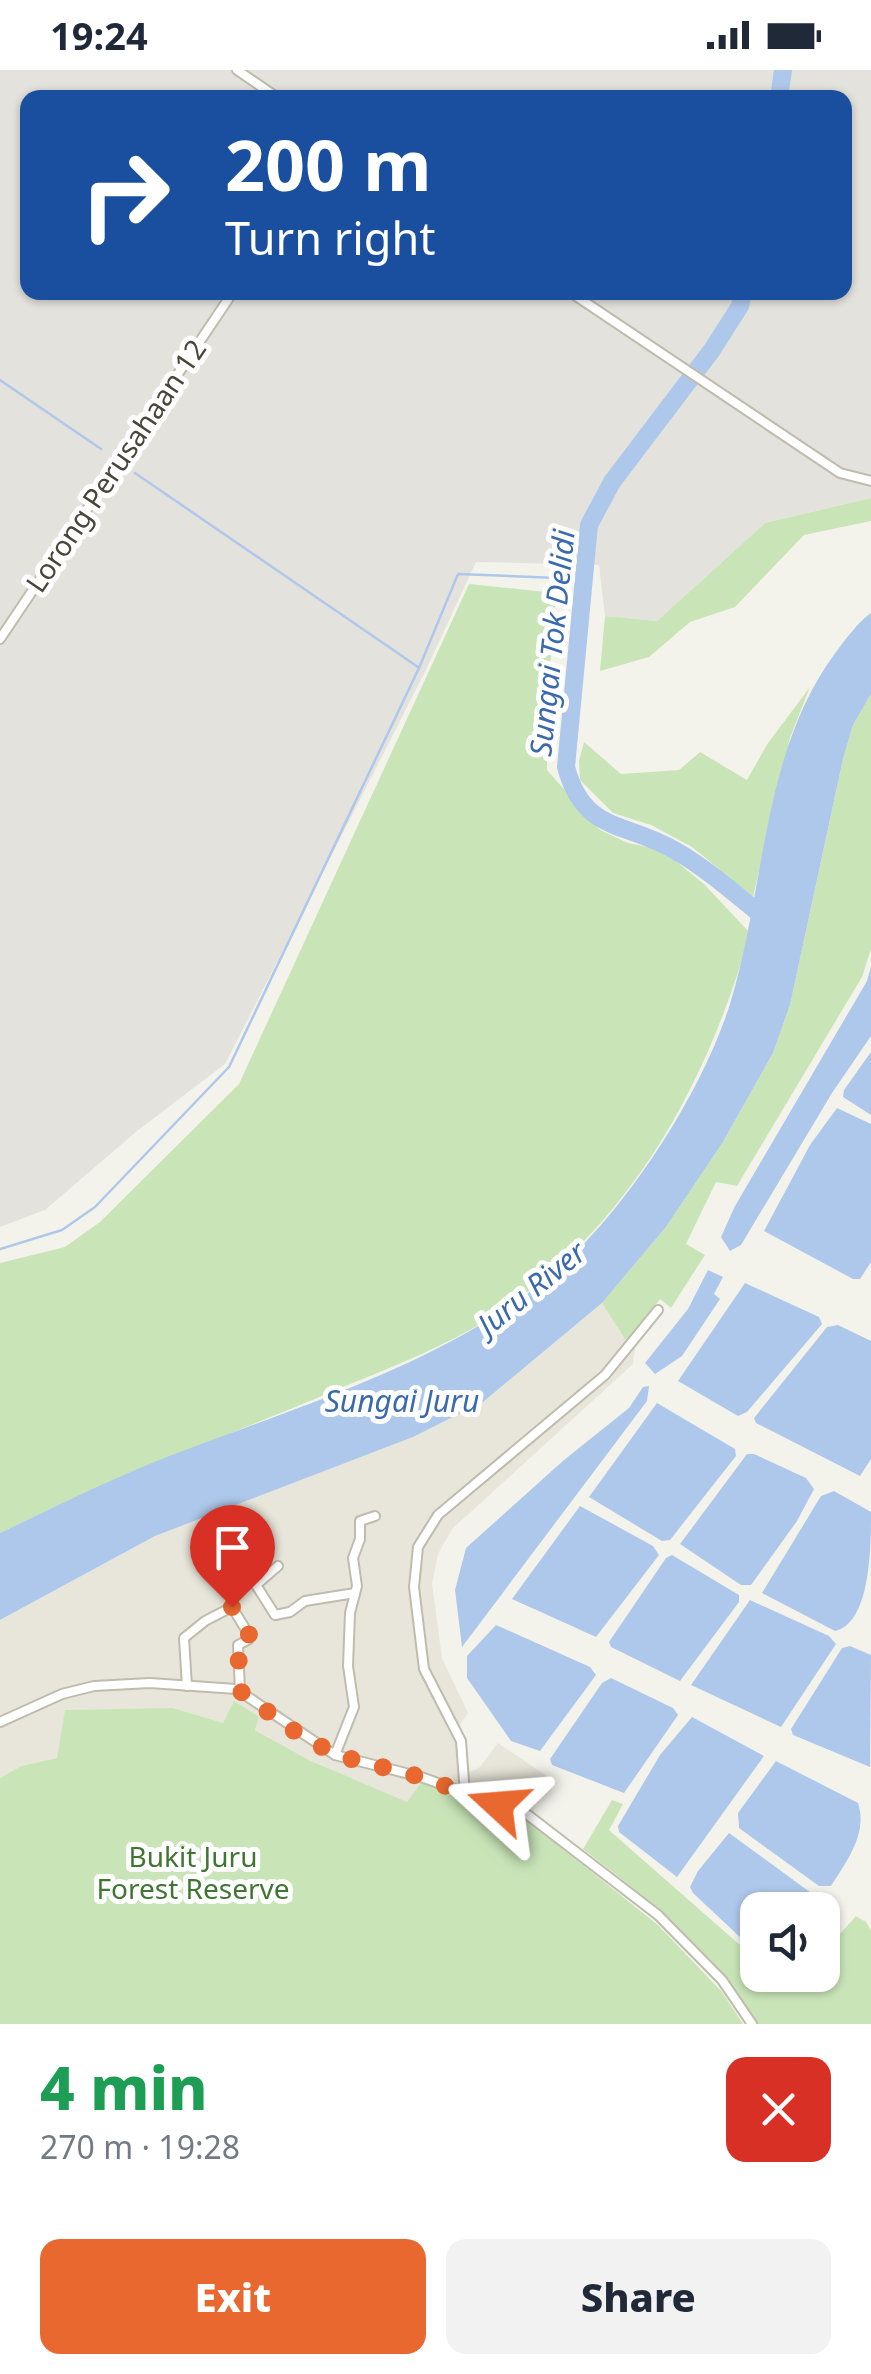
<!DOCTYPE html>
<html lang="en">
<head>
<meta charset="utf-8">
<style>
	:root { --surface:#fff; --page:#f2f2f3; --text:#1f2937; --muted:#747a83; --accent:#e8682f }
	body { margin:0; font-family:"Noto Sans",sans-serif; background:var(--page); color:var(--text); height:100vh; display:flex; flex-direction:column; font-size:38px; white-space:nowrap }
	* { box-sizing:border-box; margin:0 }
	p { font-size:32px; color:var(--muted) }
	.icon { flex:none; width:55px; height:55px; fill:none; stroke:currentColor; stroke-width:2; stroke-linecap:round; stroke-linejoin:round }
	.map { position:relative; height:1954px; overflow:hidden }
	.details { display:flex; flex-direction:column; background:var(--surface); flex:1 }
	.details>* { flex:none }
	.top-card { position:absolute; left:20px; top:20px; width:832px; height:210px; border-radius:20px; box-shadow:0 2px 8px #0004; background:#1a4fa0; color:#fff; overflow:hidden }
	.fabs { position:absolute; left:740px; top:1822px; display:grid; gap:20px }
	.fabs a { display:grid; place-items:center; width:100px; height:100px; border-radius:20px; background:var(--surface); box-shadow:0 2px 8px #0004; font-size:50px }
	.pin { position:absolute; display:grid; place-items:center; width:85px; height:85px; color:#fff; margin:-102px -42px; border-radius:50% 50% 50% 0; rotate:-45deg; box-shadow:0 0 10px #0007 }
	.pin .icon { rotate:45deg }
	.me { position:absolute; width:110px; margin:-55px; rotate:289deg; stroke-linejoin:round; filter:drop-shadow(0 0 8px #0008) }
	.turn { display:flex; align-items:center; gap:35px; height:210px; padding:0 40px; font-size:45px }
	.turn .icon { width:130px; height:130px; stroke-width:2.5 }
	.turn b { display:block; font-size:70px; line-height:85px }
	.round { display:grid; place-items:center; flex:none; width:105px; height:105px; border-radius:20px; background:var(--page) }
	.summary { display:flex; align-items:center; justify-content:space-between; height:170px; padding:0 40px }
	h1 { font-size:60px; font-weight:800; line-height:75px; color:#1e9e55 }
	.action { display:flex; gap:20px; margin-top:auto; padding:20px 40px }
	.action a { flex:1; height:115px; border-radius:20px; background:var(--accent); color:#fff; font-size:40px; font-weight:800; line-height:115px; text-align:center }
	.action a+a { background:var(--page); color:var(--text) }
	.status { display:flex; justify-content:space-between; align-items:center; height:70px; padding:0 50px; background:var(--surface); direction:ltr }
	.status svg { height:28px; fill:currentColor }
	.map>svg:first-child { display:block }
	.residential { fill:#e8e6da }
	.industrial { fill:#e4e2dc; fill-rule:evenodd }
	.green { fill:#c9e5b8 }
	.water { fill:#aec8eb }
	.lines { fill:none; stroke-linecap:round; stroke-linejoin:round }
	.stream { stroke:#aec8eb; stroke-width:2.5 }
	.river { stroke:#aec8eb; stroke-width:18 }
	.minor-casing { stroke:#bfbcae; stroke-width:12 }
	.minor { stroke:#fff; stroke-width:8 }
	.route { stroke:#e8682f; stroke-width:18; stroke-dasharray:0 32.4 }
	.labels { text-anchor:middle; stroke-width:10; stroke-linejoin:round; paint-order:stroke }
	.street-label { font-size:28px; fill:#48453a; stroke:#fff }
	.park-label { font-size:28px; fill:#407631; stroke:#fff }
	.water-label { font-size:30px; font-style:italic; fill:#3b6aac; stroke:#fff }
</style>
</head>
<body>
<div class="status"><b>19:24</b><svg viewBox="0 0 49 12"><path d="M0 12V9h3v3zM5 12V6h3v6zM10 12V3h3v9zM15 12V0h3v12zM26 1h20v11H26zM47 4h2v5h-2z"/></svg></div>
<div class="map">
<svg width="871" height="1954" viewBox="0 0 871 1954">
	<rect width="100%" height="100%" fill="#f4f3eb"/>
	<path class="residential" d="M 602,1233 L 635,1280 L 633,1294 L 452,1459 L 438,1484 L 432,1514 L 442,1588 L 468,1643 L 458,1657 L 466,1703 L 479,1698 L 498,1673 L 548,1707 L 528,1751 L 421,1714 L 407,1733 L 311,1691 L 254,1659 L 259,1647 L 224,1654 L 173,1638 L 57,1688 L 21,1696 L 0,1708 L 0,1550 L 155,1466 L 413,1367 L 483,1332 Z"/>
	<path class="industrial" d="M 0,0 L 871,0 L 871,428 L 765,453 L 657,551 L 605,546 L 599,495 L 476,492 L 425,602 L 225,994 L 137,1061 L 45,1140 L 0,1157 ZM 28,28 L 845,28 L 845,222 L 28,222 Z"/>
	<g class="green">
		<path d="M 871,428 L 871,451 L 804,465 L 735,537 L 690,552 L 649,587 L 600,601 L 605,546 L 657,551 L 765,453 Z"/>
		<path d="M 469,514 L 556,523 L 547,634 L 547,700 L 600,760 L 628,773 L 662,780 L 704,814 L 750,863 C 709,1008 637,1143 513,1233 C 457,1273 392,1297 329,1323 C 219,1369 107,1410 0,1463 L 0,1193 L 65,1177 L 100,1152 L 239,1014 Z"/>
		<path d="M 810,617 L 790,668 L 753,827 L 692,777 L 651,755 L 613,743 L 580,710 L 579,691 L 584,672 L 621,704 L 679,700 L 700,682 L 747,710 L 768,673 Z"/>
		<path d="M 871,624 L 871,879 L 862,907 L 737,1116 L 716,1112 L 686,1174 L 705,1185 L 671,1238 L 660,1229 L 627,1272 L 602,1233 L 666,1157 L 723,1072 L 773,983 L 790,935 L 843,689 L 853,655 Z"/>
		<path d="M 234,1631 L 259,1647 L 255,1660 L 311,1691 L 407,1732 L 421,1713 L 528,1751 L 658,1855 L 722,1922 L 743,1954 L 0,1954 L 0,1708 L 21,1696 L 57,1688 L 65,1640 L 173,1638 L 223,1653 Z"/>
		<path d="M 612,1730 L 623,1734 L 609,1760 L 757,1890 L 758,1905 L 822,1905 L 823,1883 L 856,1846 L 866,1852 L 871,1861 L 871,1954 L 757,1954 C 706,1878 655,1834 583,1779 Z"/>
	</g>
	<g class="water">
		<path d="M 871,543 L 871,624 L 853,655 L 843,689 L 790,935 L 773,983 L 723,1072 L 666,1157 L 602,1233 L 483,1332 L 413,1367 L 155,1466 L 0,1550 L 0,1463 C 56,1436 113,1408 172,1385 C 306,1333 471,1286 575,1183 C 638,1120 703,1019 730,934 C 766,818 761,682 836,582 C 846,569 857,553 871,543 Z"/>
		<path d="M 871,897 L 871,966 L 832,1023 L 741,1175 L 730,1181 L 721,1167 L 735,1136 L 867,911 Z"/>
		<path d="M 871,982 L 871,1045 L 843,1027 L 844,1020 Z"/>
		<path d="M 837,1038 L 871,1054 L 871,1192 L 860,1209 L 853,1209 L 764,1161 L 810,1075 Z"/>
		<path d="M 708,1200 L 723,1207 L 714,1224 L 720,1229 L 682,1286 L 655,1304 L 645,1293 L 688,1239 Z"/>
		<path d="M 745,1213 L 819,1247 L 822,1254 L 747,1342 L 738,1346 L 678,1311 Z"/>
		<path d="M 838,1255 L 871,1271 L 871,1389 L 860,1406 L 756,1353 L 754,1348 L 827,1257 Z"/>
		<path d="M 649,1316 L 647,1331 L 462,1577 L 455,1520 L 466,1478 L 564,1390 L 629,1338 L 643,1317 Z"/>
		<path d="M 657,1333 L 735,1379 L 736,1386 L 670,1470 L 662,1471 L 589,1427 Z"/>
		<path d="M 747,1384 L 754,1384 L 806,1408 L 814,1419 L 797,1451 L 751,1515 L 741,1515 L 680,1474 Z"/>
		<path d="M 834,1421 L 871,1442 C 871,1474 871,1553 835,1561 L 762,1523 L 821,1426 Z"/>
		<path d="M 580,1436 L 653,1476 L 659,1485 L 596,1567 L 512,1529 Z"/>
		<path d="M 672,1485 L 739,1525 L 739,1532 L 680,1611 L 611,1577 L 609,1572 L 666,1488 Z"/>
		<path d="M 750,1530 L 829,1566 L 836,1574 L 781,1657 L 691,1615 Z"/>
		<path d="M 496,1555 L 590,1597 L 596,1605 L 540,1681 L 511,1671 L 467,1608 L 467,1586 Z"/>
		<path d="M 850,1576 L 871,1585 L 870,1697 L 793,1665 L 791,1659 L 842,1578 Z"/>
		<path d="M 611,1608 L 673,1638 L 678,1645 L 624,1723 L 552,1695 L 550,1689 L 602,1613 Z"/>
		<path d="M 692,1647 L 764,1686 L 677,1807 L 619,1762 L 618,1756 L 660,1685 Z"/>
		<path d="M 776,1691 L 858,1733 C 868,1763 847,1791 831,1816 L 819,1816 L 739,1758 L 738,1743 Z"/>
		<path d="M 729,1763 L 833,1839 L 835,1849 L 823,1862 L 822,1840 L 758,1840 L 757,1883 L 693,1823 L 690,1817 L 698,1801 Z"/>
	</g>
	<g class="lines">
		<g class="stream">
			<path d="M 0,310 L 101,379"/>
			<path d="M 135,403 L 418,597"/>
			<path d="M 0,1179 L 62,1160 L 95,1137 L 229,997 L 419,598 L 458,504 L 582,509"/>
		</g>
		<g class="river">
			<path d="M 779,28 L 783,0"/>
			<path d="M 743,222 L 740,236 L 712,280 L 612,412 L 589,455 L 566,697 C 584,764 626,751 676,781 C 709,800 740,828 770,852"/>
		</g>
		<defs>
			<g id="minor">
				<path d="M 237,0 L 278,28"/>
				<path d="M 570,222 L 840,403 L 871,411"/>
				<path d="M 0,569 L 233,222"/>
				<path d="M 278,1496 L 256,1515 L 275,1545 L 290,1542 L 305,1531 L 355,1523"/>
				<path d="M 187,1616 L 184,1568 L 205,1551 L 232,1537 L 249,1565 L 248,1570 L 238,1575 L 240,1621"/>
				<path d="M 0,1652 L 62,1624 L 94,1616 L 150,1613 L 236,1619 L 335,1685 L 421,1707 L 528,1745 L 658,1845 L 722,1910 L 752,1954"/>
				<path d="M 335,1685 L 354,1637 L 348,1596 L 350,1543 L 357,1516 L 353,1488 L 360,1469 L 360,1451 L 375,1446"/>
				<path d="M 465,1724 L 461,1671 L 424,1599 L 414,1517 L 418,1477 L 438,1445 L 605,1305 L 658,1240"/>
			</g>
		</defs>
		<use href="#minor" class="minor-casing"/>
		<use href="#minor" class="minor"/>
	</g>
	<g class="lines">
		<path class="route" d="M 232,1537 L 249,1564 L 248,1570 L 238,1575 L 240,1621 L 291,1659 L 336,1685 L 421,1707 L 498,1735"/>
	</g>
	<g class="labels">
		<g class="street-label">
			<text transform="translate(116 396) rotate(-56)" y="10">Lorong Perusahaan 12</text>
		</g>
		<g class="park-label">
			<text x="193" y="1797">Bukit Juru<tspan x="193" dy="32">Forest Reserve</tspan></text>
		</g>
		<g class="water-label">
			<text transform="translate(553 573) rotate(-84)" y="10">Sungai Tok Delidi</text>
			<text transform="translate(532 1219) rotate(-39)" y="10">Juru River</text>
			<text x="402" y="1342">Sungai Juru</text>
		</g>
	</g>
</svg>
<div class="fabs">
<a><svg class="icon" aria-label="sound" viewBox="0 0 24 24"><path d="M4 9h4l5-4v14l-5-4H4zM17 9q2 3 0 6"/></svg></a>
</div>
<div class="pin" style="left:232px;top:1537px;background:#d93025"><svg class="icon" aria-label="arrive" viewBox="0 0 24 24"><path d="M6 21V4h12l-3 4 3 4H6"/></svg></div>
<svg class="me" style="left:498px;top:1735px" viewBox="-20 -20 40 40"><path d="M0-17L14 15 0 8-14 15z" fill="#e8682f" stroke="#fff" stroke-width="4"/></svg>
<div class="top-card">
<div class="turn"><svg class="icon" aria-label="right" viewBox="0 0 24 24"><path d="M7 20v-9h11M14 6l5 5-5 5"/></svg><div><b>200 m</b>Turn right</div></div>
</div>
</div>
<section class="details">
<div class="summary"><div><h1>4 min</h1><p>270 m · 19:28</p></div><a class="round" style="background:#d93025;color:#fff"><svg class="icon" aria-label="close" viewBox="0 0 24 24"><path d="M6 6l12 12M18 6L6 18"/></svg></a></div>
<div class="action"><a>Exit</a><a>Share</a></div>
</section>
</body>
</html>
